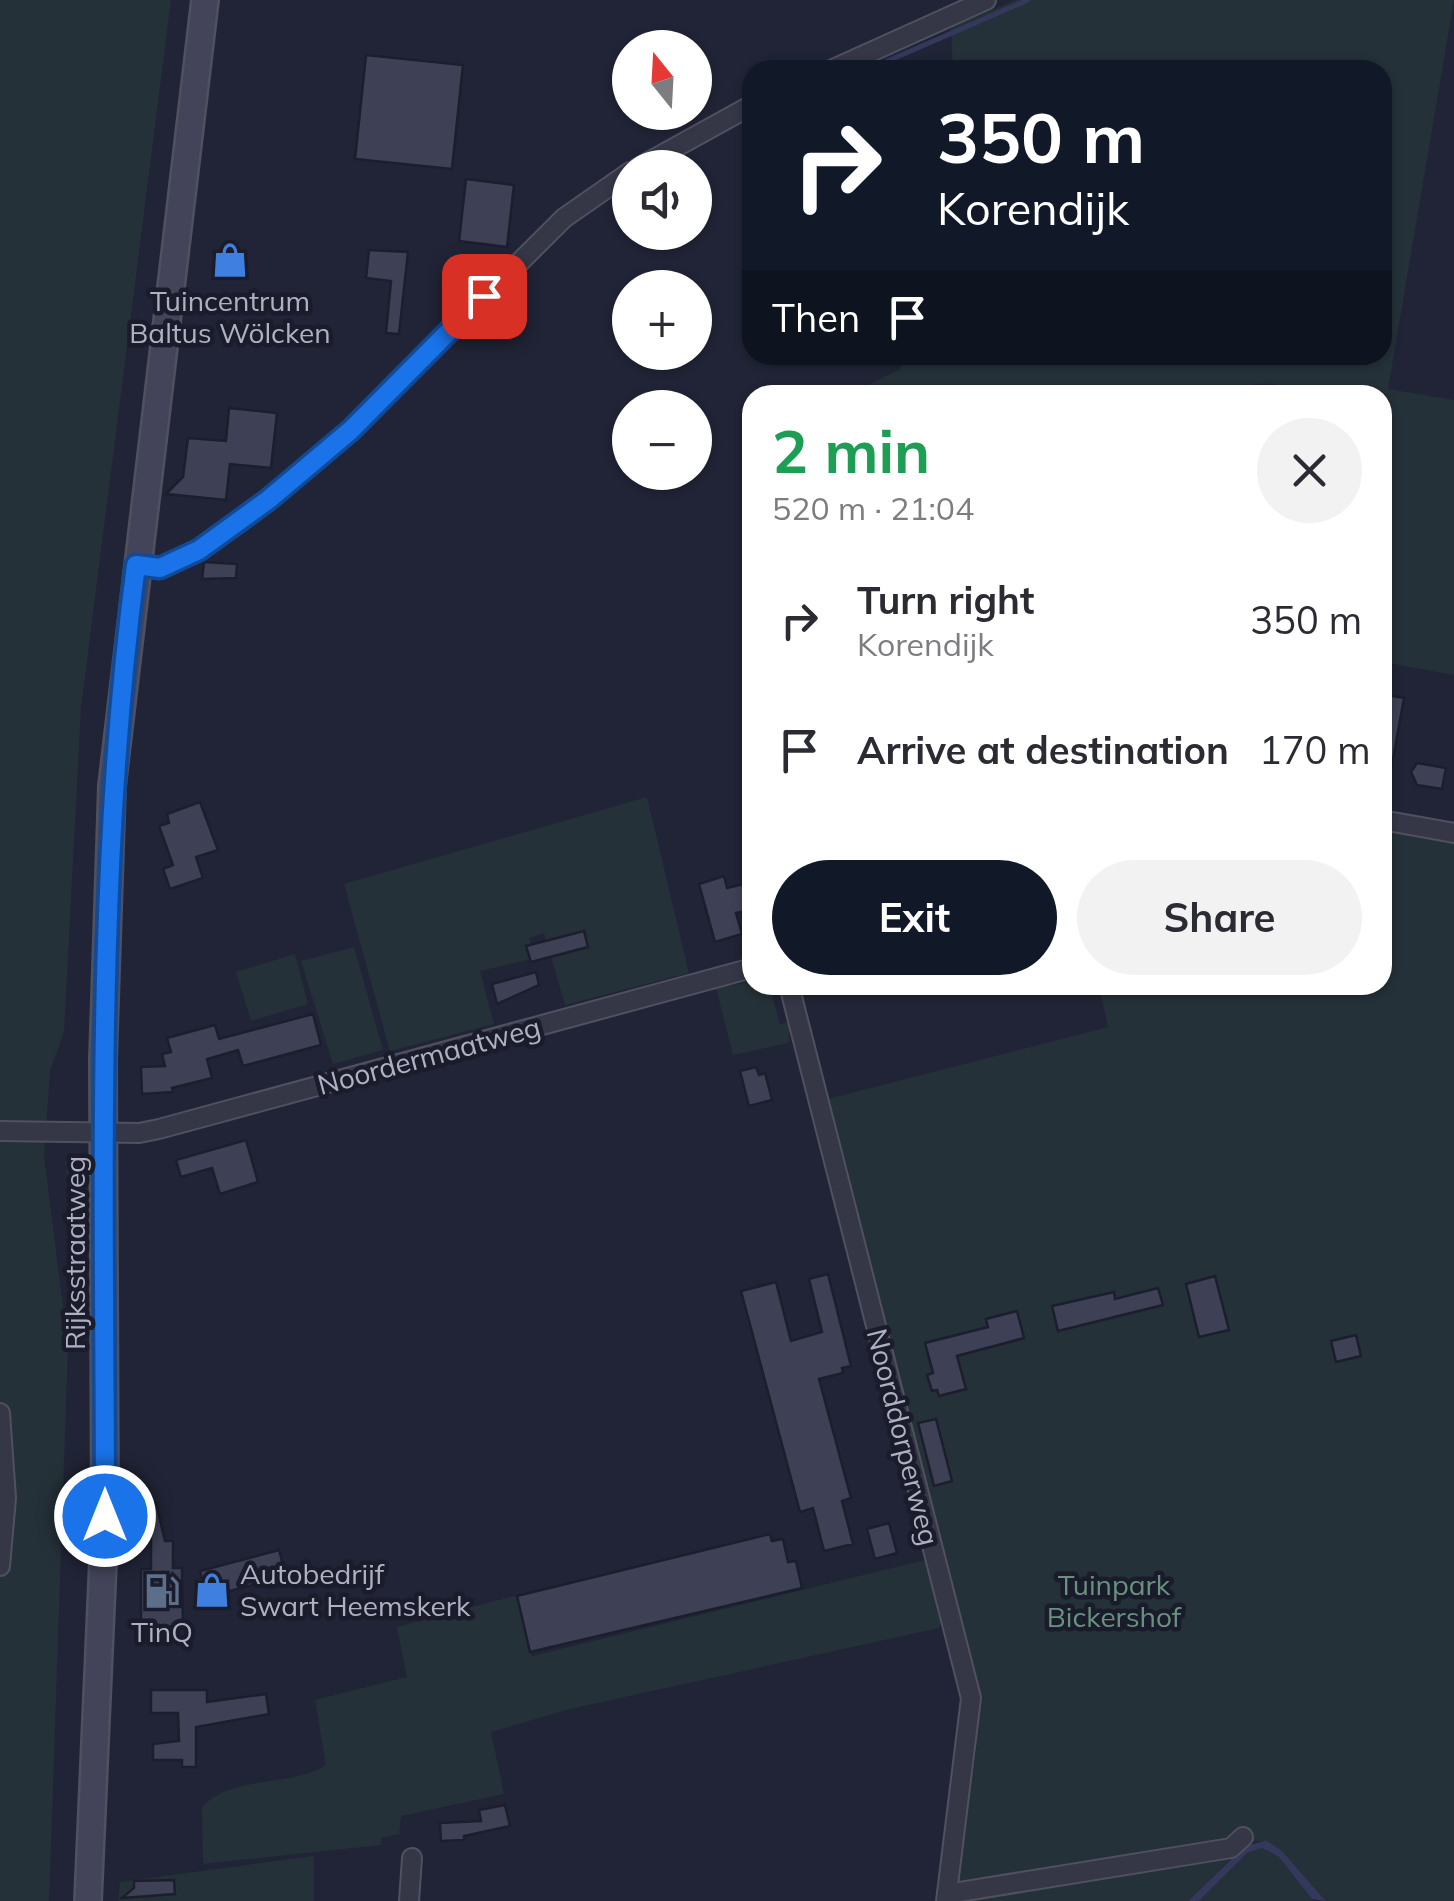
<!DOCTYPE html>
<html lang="en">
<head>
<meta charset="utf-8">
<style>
	:root { --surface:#fff; --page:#f2f2f3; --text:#2b2b33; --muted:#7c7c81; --accent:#111827 }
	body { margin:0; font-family:Mulish,sans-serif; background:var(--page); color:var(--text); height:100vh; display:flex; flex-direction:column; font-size:38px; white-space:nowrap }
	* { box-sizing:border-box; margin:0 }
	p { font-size:32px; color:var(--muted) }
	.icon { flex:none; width:55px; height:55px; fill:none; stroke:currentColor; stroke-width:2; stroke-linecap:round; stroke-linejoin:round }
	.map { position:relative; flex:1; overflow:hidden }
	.side { position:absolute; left:742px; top:385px; width:650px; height:610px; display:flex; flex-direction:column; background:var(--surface); border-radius:30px; box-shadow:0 2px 8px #0004 }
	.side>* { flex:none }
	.banner { position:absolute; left:742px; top:60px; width:650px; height:305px; border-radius:30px; box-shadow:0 2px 8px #0004; background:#111827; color:#fff; overflow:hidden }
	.needle { width:65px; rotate:342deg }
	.tools { position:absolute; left:612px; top:30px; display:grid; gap:20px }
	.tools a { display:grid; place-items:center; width:100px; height:100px; border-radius:50%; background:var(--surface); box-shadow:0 2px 8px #0004; font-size:50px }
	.pin { position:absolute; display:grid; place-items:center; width:85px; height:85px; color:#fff; margin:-42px; border-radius:20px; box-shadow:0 5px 15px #0006 }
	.me { position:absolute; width:110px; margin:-55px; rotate:0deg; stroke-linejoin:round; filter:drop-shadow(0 0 8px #0008) }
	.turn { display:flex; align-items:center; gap:35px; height:210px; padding:0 30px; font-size:45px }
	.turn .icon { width:130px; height:130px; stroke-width:2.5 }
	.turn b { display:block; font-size:70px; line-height:85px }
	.then { display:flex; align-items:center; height:95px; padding:0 30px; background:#0003; gap:20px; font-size:38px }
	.round { display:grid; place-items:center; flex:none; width:105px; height:105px; border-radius:52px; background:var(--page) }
	.head { display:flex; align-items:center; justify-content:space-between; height:170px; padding:0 30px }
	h1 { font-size:60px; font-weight:700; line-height:75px; color:#1e9e55 }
	.button { display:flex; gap:20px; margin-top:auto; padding:20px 30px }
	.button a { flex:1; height:115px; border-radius:60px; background:var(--accent); color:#fff; font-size:40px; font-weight:700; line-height:115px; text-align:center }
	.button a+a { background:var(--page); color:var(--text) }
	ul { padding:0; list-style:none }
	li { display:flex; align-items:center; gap:30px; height:130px; padding:0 30px }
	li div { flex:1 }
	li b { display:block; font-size:38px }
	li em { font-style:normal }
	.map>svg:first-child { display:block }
	.green { fill:#243138 }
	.water { fill:#34385b }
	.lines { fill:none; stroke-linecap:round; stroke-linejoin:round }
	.stream { stroke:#34385b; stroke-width:5 }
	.building { fill:#3e4156; stroke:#1c1e2d; stroke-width:2.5 }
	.street-casing { stroke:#4f5161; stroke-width:22 }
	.secondary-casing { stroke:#4f5161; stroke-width:30 }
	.street { stroke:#353747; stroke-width:18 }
	.secondary { stroke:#43445a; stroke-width:25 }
	.route-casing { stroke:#114b97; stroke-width:25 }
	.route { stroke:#1a73e8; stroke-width:18 }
	.labels { text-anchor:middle; stroke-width:9; stroke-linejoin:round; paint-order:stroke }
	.poi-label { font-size:28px; fill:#afb1c3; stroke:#1a1c2b }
	.street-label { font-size:28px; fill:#afb1c3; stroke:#1a1c2b }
	.park-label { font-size:28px; fill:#68927f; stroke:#1a1c2b }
</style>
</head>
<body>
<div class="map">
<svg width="1454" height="1901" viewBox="0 0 1454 1901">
	<rect width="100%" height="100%" fill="#212436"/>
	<g class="green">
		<path d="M 0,0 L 171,0 L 81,708 L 64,1032 L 50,1071 L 44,1156 L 68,1347 L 49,1901 L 0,1901 Z"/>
		<path d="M 1016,0 L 1454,0 L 1388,389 L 1454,400 L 1454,675 L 1383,662 L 1382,395 C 1363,395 1337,400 1318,395 C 1285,386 1259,375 1227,395 L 847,395 L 901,369 L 901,355 L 1382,355 L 1382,70 L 953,70 L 951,27 Z"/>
		<path d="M 647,797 L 689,973 L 565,1005 L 544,933 L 529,938 L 535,958 L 480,971 L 494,1024 L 390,1051 L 344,884 Z"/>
		<path d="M 1383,829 L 1454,840 L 1454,1901 L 1326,1901 L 1282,1851 L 1266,1840 L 957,1889 L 976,1751 L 978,1699 L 828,1099 L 1108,1027 L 1099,985 L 1382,985 Z"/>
		<path d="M 354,947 L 383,1050 L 333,1064 L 301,961 Z"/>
		<path d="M 295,954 L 308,1004 L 251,1021 L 236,972 Z"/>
		<path d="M 751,982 L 769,985 L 780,1024 L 790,1022 L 789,1043 L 733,1055 L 716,988 Z"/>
		<path d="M 65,1161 L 79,1164 L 87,1181 L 85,1311 Z"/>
		<path d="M 925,1560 L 943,1616 L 939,1628 L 570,1709 L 491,1732 L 504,1794 L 401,1816 L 399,1834 L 381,1838 L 381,1845 L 203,1864 L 202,1807 C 233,1774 290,1788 326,1765 L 315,1700 L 407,1677 L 397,1627 L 518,1595 L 532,1656 Z"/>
		<path d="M 1262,1848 L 1279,1857 L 1314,1901 L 1199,1901 L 1247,1853 Z"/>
		<path d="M 1241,1849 L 1188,1901 L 957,1901 Z"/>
		<path d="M 314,1856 L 314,1901 L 118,1901 L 120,1882 Z"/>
	</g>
	<path class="water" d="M 1266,1840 L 1282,1851 L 1326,1901 L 1312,1899 L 1279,1857 L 1262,1848 L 1247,1853 L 1199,1901 L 1188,1901 L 1244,1847 Z"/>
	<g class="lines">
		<path class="stream" d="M 867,70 L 1028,0"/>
	</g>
	<g class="building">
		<path d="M 366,55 L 463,65 L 452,169 L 355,159 Z"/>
		<path d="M 466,179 L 514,185 L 507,247 L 459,241 Z"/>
		<path d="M 369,250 L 408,252 L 399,334 L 386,333 L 391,281 L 366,278 Z"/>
		<path d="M 229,408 L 277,413 L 271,468 L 230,464 L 226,500 L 166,494 L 183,477 L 188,438 L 226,441 Z"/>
		<path d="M 204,562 L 237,564 L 236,578 L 202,579 Z"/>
		<path d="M 1382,694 L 1404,698 L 1390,776 L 1382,775 Z"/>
		<path d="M 1417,763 L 1446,768 L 1442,789 L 1417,785 L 1411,772 Z"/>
		<path d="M 200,802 L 218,850 L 196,857 L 203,878 L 170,889 L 163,869 L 173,865 L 159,826 L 169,823 L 167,814 Z"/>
		<path d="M 724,876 L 727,888 L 752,882 L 752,910 L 736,913 L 742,934 L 715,942 L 699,884 Z"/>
		<path d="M 584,931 L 588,947 L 531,962 L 526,946 Z"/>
		<path d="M 536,972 L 539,985 L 497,1004 L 492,984 Z"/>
		<path d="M 313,1014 L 321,1045 L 243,1066 L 238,1050 L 207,1059 L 212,1078 L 172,1088 L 173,1092 L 142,1094 L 141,1067 L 165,1066 L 162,1054 L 171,1052 L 167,1038 L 215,1025 L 219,1039 Z"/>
		<path d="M 756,1067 L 759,1075 L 765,1073 L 772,1100 L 749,1106 L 740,1071 Z"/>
		<path d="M 246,1140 L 258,1182 L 220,1194 L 212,1168 L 181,1177 L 176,1160 Z"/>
		<path d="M 828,1274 L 851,1366 L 842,1368 L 843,1373 L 819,1379 L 851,1498 L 842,1501 L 853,1544 L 824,1551 L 813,1508 L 800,1512 L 741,1291 L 776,1282 L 791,1341 L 822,1332 L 809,1279 Z"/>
		<path d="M 1215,1276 L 1229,1330 L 1199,1337 L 1186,1284 Z"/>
		<path d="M 1158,1288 L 1163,1305 L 1058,1331 L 1052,1306 L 1114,1292 L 1115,1299 Z"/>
		<path d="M 1017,1311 L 1024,1338 L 957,1356 L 966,1389 L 939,1396 L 937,1390 L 932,1391 L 927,1375 L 933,1373 L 925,1343 L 988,1327 L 986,1319 Z"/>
		<path d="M 1356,1335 L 1361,1356 L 1336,1362 L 1331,1341 Z"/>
		<path d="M 936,1419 L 952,1481 L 934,1486 L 918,1423 Z"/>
		<path d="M 156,1503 L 165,1541 L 173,1541 L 173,1568 L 182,1568 L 183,1629 L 141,1630 L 141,1569 L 151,1569 L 151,1504 Z"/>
		<path d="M 889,1523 L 897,1553 L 875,1559 L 867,1529 Z"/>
		<path d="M 770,1534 L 772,1541 L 783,1539 L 788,1562 L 796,1561 L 802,1588 L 530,1652 L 517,1596 Z"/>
		<path d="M 279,1550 L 286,1576 L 207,1597 L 200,1571 Z"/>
		<path d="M 151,1690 L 207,1690 L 207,1702 L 266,1694 L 269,1714 L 196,1727 L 196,1767 L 182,1767 L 182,1760 L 153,1760 L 153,1744 L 179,1741 L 178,1713 L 151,1713 Z"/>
		<path d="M 505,1805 L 510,1826 L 464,1836 L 464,1840 L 441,1841 L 440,1823 L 481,1821 L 479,1810 Z"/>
		<path d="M 174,1880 L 175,1894 L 122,1898 L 134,1888 L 134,1881 Z"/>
	</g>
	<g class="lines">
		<defs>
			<g id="street">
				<path d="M 831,70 L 986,0"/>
				<path d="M 638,168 L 752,105"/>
				<path d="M 136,565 L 160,568 L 199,550 L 268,500 L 351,430 L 564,218 L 630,172"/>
				<path d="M 1382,820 L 1454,833"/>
				<path d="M 789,985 L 971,1698 L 946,1901"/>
				<path d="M 0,1131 L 139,1133 L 159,1129 L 752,968"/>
				<path d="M 0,1413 L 6,1498 L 0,1566"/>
				<path d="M 947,1894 L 1231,1848 L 1243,1837"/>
				<path d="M 409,1901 L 412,1858"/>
			</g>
			<path id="secondary" d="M 88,1901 L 105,1516 L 103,1060 L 112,786 L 205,0"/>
		</defs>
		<use href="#street" class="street-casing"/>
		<use href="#secondary" class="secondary-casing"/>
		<use href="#street" class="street"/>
		<use href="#secondary" class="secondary"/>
	</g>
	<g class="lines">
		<defs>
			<path id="route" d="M 105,1516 C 105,1198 94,880 136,565 L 160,568 L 199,550 L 268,500 L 351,430 L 484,296"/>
		</defs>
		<use href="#route" class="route-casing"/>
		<use href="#route" class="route"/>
	</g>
	<defs>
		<symbol id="shop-bare" viewBox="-9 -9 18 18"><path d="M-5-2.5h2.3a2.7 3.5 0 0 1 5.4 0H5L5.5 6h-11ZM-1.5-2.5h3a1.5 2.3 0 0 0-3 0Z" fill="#3f7fe0" stroke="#1a1c2b" stroke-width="2.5" paint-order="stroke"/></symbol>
		<symbol id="fuel-bare" viewBox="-9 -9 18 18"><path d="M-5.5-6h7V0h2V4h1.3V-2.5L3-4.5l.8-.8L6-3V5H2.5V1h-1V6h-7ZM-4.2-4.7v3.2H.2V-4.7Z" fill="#5c6f8a" stroke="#1a1c2b" stroke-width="2.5" paint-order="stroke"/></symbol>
	</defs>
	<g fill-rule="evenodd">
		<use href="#shop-bare" x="205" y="235" width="50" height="50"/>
		<use href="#shop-bare" x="187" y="1565" width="50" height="50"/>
		<use href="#fuel-bare" x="137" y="1566" width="50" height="50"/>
	</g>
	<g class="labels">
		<g class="poi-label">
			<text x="230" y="311">Tuincentrum<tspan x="230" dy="32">Baltus Wölcken</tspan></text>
			<text x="240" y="1584" text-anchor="start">Autobedrijf<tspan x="240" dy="32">Swart Heemskerk</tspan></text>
			<text x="162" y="1642">TinQ</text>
		</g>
		<g class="street-label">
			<text transform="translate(429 1056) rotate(-15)" y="10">Noordermaatweg</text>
			<text transform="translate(75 1253) rotate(-90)" y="10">Rijksstraatweg</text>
			<text transform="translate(903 1437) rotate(76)" y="10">Noorddorperweg</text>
		</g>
		<g class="park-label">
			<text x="1114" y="1595">Tuinpark<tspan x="1114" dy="32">Bickershof</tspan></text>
		</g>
	</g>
</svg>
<div class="tools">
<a><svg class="needle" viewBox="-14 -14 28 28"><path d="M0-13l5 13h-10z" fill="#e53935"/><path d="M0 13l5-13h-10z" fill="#7c7c81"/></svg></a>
<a><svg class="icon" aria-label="sound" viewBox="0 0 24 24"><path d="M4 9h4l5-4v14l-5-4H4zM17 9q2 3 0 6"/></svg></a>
<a>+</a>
<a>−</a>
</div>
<div class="pin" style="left:484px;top:296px;background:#d93025"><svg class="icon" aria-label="arrive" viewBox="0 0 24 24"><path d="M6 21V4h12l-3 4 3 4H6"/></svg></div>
<svg class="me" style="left:105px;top:1516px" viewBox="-20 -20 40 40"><circle r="17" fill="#1a73e8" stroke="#fff" stroke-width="3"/><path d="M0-11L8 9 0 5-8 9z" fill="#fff"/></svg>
<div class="banner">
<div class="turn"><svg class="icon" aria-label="right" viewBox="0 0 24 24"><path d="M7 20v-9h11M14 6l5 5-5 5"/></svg><div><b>350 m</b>Korendijk</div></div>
<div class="then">Then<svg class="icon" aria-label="arrive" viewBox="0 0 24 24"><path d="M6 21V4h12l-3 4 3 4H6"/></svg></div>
</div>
<section class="side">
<div class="head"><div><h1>2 min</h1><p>520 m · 21:04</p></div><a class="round"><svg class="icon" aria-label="close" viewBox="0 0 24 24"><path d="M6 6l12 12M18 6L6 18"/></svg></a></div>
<ul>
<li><svg class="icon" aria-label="right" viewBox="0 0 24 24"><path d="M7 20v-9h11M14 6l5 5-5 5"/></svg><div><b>Turn right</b><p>Korendijk</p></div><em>350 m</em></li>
<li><svg class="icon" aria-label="arrive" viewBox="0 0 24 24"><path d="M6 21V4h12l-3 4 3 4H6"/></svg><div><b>Arrive at destination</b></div><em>170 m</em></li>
</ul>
<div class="button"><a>Exit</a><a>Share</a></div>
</section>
</div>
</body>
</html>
